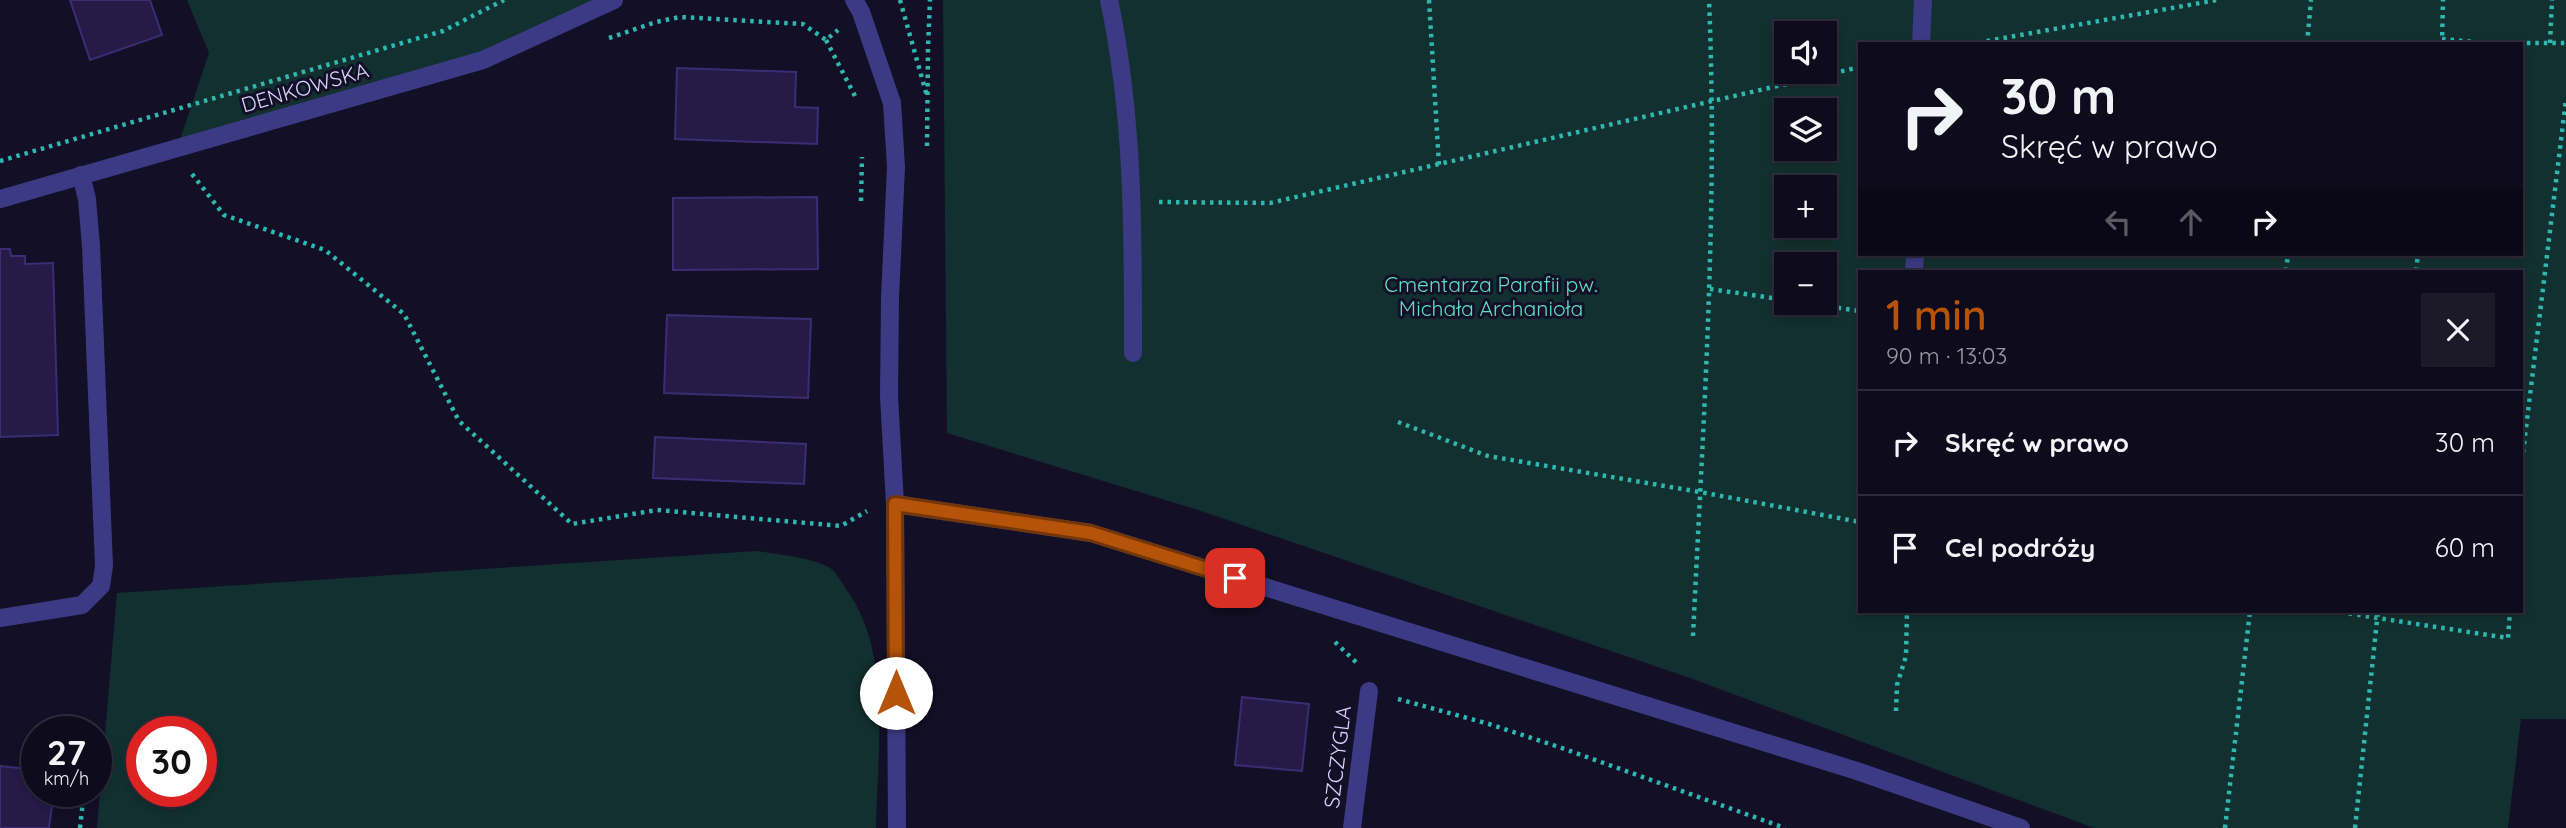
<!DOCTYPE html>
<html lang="pl">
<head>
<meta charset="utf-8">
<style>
	:root { --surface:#0e0b1c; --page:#1c1929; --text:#f1f3f6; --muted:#9b9ba3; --line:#2e2b3b; --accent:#b45309 }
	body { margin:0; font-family:Quicksand,sans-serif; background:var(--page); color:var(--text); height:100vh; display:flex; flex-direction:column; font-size:26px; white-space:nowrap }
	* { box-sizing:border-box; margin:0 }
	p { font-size:23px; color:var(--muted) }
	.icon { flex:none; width:38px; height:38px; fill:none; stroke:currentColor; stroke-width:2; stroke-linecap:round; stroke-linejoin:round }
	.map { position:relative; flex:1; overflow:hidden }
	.details { position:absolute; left:1858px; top:270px; width:665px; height:343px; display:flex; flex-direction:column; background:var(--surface); border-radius:0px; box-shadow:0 4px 10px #0003,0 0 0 2px var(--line) }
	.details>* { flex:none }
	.top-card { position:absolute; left:1858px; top:42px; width:665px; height:214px; border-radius:0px; box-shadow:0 4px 10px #0003,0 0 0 2px var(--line); background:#0e0b1c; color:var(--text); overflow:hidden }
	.buttons { position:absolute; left:1774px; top:21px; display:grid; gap:14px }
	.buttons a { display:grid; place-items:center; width:63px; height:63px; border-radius:0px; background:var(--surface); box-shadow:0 4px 10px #0003,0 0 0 2px var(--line); font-size:35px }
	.speed { position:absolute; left:21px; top:716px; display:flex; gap:14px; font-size:35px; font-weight:700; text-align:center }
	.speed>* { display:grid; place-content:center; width:91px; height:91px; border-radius:50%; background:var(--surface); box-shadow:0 4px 10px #0003,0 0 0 2px var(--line); line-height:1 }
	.speed small { font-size:18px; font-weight:400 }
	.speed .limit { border:10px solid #d22; background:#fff; color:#111 }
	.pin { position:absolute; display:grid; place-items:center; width:60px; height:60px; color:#fff; margin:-30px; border-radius:14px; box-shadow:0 4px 10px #0006 }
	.me { position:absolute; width:77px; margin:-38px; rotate:0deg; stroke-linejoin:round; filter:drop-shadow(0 0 5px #0008) }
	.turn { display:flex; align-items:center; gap:24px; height:147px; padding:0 28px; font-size:32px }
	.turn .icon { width:91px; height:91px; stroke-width:2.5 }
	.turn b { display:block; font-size:49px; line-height:60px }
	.lanes { display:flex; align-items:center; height:66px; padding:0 28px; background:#0003; justify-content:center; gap:35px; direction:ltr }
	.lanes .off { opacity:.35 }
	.round { display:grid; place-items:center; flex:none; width:74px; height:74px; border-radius:0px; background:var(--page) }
	.summary { display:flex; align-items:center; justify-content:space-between; height:119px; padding:0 28px }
	h1 { font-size:42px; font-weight:600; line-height:52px; color:var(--accent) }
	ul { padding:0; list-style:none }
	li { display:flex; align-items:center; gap:21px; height:105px; padding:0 28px; border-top:2px solid var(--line) }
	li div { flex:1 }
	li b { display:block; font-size:26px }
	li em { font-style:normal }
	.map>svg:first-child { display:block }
	.green { fill:#12302f; fill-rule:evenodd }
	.building { fill:#241b47; stroke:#3b2d73; stroke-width:2 }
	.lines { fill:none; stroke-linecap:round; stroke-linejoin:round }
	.path { stroke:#2fb8b0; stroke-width:4.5; stroke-dasharray:3.5 5; stroke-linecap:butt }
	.street { stroke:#3d3a85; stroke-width:18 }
	.route-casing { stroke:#753606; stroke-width:18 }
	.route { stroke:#b45309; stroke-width:12 }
	.labels { text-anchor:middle; stroke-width:6; stroke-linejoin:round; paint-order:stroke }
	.street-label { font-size:21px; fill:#d9d4ff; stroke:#130f26 }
	.park-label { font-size:21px; fill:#5fe0c0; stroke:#130f26 }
</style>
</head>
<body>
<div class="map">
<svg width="2566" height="828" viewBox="0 0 2566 828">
	<rect width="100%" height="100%" fill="#130f26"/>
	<g class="green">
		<path d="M 187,0 L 614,0 L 558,27 L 177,149 L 209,53 Z"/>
		<path d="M 943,0 L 2566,0 L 2566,719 L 2521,719 L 2508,828 L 2094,828 L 1690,678 L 1198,510 L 947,433 ZM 1787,33 L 1825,33 L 1825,72 L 1787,72 ZM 1860,44 L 2522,44 L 2522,254 L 1860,254 ZM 1787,110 L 1825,110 L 1825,149 L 1787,149 ZM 1787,187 L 1825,187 L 1825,226 L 1787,226 ZM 1787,264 L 1825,264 L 1825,303 L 1787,303 ZM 1860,271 L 2522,271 L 2522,611 L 1860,611 Z"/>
		<path d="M 757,551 C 775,554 815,558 830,568 C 836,572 842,583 846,589 C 893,652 877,753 876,828 L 97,828 L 117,593 ZM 142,732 L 201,732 L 201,791 L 142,791 Z"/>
	</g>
	<g class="building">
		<path d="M 70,0 L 150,0 L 162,35 L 90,60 Z"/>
		<path d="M 677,68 L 796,72 L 795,107 L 818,108 L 817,144 L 675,139 Z"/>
		<path d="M 817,197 L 818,269 L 673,270 L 673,198 Z"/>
		<path d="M 0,249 L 10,249 L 11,256 L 25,256 L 25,264 L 53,263 L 58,435 L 0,437 Z"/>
		<path d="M 667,315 L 811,319 L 808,398 L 664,393 Z"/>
		<path d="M 655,437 L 806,444 L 804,484 L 653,478 Z"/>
		<path d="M 1242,697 L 1309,704 L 1302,771 L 1235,765 Z"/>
		<path d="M 0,766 L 37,770 L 37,791 L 54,791 L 49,828 L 0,828 Z"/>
	</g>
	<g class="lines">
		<g class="path">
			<path d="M 900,0 L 927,96"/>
			<path d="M 1429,0 L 1439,165"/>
			<path d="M 609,38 L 656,22 L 680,17 L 803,24 L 826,40 L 838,30"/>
			<path d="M 2442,39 L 2485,43 L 2566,43"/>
			<path d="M 826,40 L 856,98"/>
			<path d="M 2550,43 L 2552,0"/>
			<path d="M 1970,44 L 2217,0"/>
			<path d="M 2307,44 L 2311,0"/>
			<path d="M 2442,44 L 2443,0"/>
			<path d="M 927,146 L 928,48 L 930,0"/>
			<path d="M 0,161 L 443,31 L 504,0"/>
			<path d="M 192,174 L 224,215 L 325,250 L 404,314 L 459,421 L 572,524 L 657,510 L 841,526 L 867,511"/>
			<path d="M 861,201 L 862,157"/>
			<path d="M 1159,202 L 1270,203 L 1860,67"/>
			<path d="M 2286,271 L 2288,254"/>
			<path d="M 2416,271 L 2418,254"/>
			<path d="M 1710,289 L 1787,300"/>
			<path d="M 1804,303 L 1860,311"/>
			<path d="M 1398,422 L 1488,456 L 1700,492 L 1860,522"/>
			<path d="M 2522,461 L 2566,99"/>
			<path d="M 2332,611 L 2508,638 L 2510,611"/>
			<path d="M 1693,636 C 1703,424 1718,212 1709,0"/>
			<path d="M 1335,642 L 1359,665"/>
			<path d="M 1398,699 L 1489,724 L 1559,747 L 1785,828"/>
			<path d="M 1896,711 L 1897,685 L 1906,656 L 1907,611"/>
			<path d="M 80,828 L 84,791"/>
			<path d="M 2225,828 L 2250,611"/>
			<path d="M 2355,828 L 2378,611"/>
		</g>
		<g class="street">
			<path d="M 854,0 L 861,12 L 892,103 L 896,167 L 890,298 L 889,396 L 895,504 L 897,828"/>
			<path d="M 1109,0 C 1134,116 1133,235 1133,353"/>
			<path d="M 1921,44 L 1923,0"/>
			<path d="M 0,199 L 483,60 L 614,0"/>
			<path d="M 1914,271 L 1915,254"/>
			<path d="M 895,504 L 1091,533 L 1857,771 L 2021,828"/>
			<path d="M 0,618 L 82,605 L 101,586 L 104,566 L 91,246 L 87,199 L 81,175"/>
			<path d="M 1352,828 L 1369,691"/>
		</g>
	</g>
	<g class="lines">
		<defs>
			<path id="route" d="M 896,693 L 895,504 L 1091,533 L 1235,578"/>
		</defs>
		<use href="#route" class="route-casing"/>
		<use href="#route" class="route"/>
	</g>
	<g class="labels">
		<g class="street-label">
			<text transform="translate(305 88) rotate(-16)" y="7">DENKOWSKA</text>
			<text transform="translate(1338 757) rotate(-83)" y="7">SZCZYGLA</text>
		</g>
		<g class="park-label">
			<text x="1491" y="292">Cmentarza Parafii pw.<tspan x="1491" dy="24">Michała Archanioła</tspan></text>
		</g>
	</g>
</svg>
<div class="buttons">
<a><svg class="icon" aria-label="sound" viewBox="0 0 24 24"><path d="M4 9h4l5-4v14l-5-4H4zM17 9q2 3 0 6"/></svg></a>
<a><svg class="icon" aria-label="layers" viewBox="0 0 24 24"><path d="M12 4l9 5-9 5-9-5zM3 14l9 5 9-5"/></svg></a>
<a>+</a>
<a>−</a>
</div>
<div class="speed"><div>27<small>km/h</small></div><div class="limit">30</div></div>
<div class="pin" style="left:1235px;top:578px;background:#d93025"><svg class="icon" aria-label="arrive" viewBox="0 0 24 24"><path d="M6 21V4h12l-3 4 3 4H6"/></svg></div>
<svg class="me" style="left:896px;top:693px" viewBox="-20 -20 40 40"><circle r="19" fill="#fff"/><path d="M0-13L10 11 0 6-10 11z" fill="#b45309"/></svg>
<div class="top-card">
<div class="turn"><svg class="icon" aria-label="right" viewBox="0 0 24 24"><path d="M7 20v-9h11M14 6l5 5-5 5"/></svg><div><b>30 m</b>Skręć w prawo</div></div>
<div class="lanes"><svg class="icon off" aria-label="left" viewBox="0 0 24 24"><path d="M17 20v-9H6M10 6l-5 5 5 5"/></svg><svg class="icon off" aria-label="ahead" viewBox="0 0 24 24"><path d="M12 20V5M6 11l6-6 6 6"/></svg><svg class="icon" aria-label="right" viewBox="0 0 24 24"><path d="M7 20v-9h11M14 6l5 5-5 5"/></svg></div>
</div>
<section class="details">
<div class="summary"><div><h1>1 min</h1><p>90 m · 13:03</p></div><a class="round"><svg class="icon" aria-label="close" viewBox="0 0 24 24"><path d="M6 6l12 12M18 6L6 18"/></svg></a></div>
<ul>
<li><svg class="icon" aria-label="right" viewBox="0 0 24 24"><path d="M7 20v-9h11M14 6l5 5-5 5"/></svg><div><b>Skręć w prawo</b></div><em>30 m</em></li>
<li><svg class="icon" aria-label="arrive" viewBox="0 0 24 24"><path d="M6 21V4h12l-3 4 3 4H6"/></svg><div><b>Cel podróży</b></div><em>60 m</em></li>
</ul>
</section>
</div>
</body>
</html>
